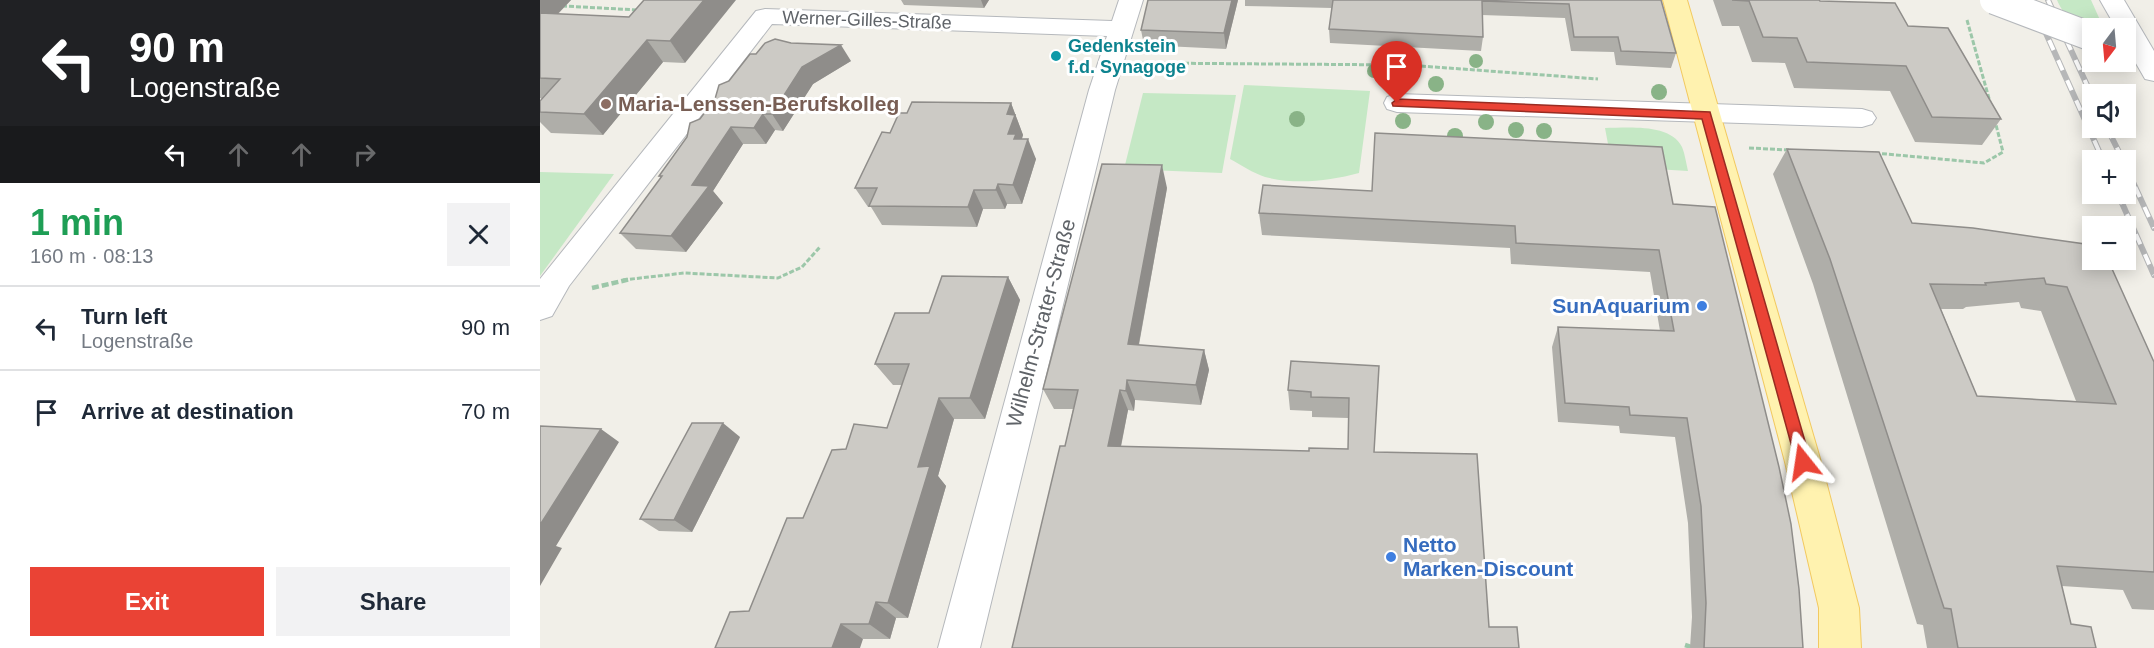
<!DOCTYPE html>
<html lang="en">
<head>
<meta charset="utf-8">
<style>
	:root { --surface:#fff; --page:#f2f2f3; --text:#1f2937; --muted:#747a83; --line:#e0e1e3; --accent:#ea4335 }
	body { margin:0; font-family:Helvetica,sans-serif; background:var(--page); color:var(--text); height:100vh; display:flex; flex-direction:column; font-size:22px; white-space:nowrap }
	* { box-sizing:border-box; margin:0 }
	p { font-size:20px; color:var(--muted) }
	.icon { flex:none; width:33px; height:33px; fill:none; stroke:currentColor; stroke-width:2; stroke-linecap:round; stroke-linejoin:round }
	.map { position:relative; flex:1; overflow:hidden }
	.drawer { display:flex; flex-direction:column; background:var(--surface); width:540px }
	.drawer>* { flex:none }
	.hud { background:#202124; color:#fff; overflow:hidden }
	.needle { width:39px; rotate:196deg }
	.controls { position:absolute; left:1542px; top:18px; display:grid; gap:12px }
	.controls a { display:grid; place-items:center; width:54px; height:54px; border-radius:0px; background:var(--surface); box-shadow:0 3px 15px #0003; font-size:30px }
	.pin { position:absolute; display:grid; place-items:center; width:51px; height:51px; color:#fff; margin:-62px -26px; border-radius:50% 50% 50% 0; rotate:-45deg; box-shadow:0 0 6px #0007 }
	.pin .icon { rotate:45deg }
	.me { position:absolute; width:66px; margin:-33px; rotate:345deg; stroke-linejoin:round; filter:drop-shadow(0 0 4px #0008) }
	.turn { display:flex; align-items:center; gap:21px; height:126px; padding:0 30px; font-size:27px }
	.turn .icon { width:78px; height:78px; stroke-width:2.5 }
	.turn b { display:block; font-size:42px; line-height:51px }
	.lanes { display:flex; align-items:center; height:57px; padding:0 30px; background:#0003; justify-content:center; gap:30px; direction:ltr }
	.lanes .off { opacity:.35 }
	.round { display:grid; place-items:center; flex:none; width:63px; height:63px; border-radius:0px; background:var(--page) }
	.head { display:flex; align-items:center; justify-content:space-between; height:102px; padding:0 30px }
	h1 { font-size:36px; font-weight:600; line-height:45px; color:#1e9e55 }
	.action { display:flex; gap:12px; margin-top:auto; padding:12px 30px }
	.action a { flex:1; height:69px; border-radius:0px; background:var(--accent); color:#fff; font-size:24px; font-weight:600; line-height:69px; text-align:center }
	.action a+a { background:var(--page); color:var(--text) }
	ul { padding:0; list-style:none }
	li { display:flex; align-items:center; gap:18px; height:84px; padding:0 30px; border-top:2px solid var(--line) }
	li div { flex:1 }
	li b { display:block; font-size:22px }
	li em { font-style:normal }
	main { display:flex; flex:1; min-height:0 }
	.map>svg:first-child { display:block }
	.green { fill:#c5e8c5 }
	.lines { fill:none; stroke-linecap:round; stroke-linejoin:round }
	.minor-casing { stroke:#b5b8bc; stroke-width:2 }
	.major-casing { stroke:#f2c960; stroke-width:2 }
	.path-far1 { stroke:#9cc7a9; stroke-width:3; stroke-dasharray:5 2; stroke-linecap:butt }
	.path { stroke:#9cc7a9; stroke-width:4.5; stroke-dasharray:7 3; stroke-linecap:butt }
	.minor { fill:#fff; fill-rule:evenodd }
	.major { fill:#fff2af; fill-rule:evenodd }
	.rail-casing { stroke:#b6b7b8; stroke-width:6 }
	.rail { stroke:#fff; stroke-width:4; stroke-dasharray:11; stroke-linecap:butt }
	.minor-bridge-casing { stroke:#b5b8bc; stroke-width:30; stroke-linecap:butt }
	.minor-bridge { stroke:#fff; stroke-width:28 }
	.tree { fill:#89b387 }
	.wall { fill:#afaea9; fill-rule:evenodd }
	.shaded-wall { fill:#8f8d8a }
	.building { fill:#cccac5; stroke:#8f8d8a; stroke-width:1.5; fill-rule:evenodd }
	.route { fill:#ea4335; stroke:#982c22; stroke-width:1.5 }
	.culture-dot { fill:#0f9aa8; stroke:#fff; stroke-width:2 }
	.education-dot { fill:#8d6e63; stroke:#fff; stroke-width:2 }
	.shop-dot { fill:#3f7fe0; stroke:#fff; stroke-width:2 }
	.labels { text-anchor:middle; stroke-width:6; stroke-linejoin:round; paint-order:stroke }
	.far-street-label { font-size:18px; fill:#5f6368; stroke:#fff }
	.far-culture-label { font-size:18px; font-weight:bold; fill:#0d838f; stroke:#fff; text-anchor:start }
	.education-label { font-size:21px; font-weight:bold; fill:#785e54; stroke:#fff; text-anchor:start }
	.shop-label { font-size:21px; font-weight:bold; fill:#366cbe; stroke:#fff; text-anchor:end }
	.street-label { font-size:21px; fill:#5f6368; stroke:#fff }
</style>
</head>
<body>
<main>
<section class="drawer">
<div class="hud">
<div class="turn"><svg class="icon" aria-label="left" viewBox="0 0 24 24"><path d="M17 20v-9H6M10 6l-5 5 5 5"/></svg><div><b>90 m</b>Logenstraße</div></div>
<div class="lanes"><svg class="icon" aria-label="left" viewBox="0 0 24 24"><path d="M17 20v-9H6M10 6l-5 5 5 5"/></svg><svg class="icon off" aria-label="ahead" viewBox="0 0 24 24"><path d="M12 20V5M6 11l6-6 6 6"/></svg><svg class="icon off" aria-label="ahead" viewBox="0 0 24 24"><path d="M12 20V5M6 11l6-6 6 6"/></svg><svg class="icon off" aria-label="right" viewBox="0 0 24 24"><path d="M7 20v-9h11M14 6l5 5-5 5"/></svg></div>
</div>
<div class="head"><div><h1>1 min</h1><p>160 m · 08:13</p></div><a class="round"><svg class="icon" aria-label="close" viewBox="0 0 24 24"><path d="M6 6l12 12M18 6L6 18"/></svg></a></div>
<ul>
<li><svg class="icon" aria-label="left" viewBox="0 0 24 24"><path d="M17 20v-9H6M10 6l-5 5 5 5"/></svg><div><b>Turn left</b><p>Logenstraße</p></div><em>90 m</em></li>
<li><svg class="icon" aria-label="arrive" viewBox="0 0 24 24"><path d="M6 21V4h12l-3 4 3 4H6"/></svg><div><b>Arrive at destination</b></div><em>70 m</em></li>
</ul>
<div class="action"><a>Exit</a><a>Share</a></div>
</section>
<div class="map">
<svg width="1614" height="648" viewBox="0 0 1614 648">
	<rect width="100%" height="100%" fill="#f1efe8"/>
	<g class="green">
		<path d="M 1517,0 L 1551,0 L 1560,20 C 1536,21 1528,24 1517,0 Z"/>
		<path d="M 704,85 L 830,91 L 819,173 C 789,181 756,185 725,177 C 713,173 701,165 690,159 Z"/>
		<path d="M 603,93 L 696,95 L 682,173 L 584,169 Z"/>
		<path d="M 1065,128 C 1087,128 1130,123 1142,147 C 1145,154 1146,163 1148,171 L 1115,169 L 1071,160 Z"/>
		<path d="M 0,172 L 74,174 L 0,276 Z"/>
	</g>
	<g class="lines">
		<defs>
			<g id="minor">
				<path d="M 579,0 L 603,0 L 575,90 L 440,648 L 398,648 L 549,90 L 567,36 L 232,24 L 29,286 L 12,316 L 0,320 L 0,279 L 216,11 L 225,9 L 572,21 Z"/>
				<path d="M 1560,0 L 1584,0 L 1614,51 L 1614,81 L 1605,79 L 1586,46 L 1586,28 L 1576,28 Z"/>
				<path d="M 857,94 L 1322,109 L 1332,112 L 1336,118 L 1332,124 L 1322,127 L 857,112 L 847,109 L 844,103 L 847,97 Z"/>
			</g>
			<path id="major" d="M 1123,0 L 1147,0 L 1281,462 L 1319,608 L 1321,648 L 1279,648 L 1279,608 L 1245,462 Z"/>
		</defs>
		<use href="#minor" class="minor-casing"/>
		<use href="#major" class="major-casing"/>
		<g class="path-far1">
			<path d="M 22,6 L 99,10"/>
			<path d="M 1427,20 L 1450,102"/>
			<path d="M 602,63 L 867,65 L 864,77"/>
			<path d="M 867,65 L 1058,79"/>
			<path d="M 1209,148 L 1249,150"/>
			<path d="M 1335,153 L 1444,163 L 1463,152 L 1455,121"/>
			<path d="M 83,280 L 144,273 L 238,278 L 262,267 L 280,247"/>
		</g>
		<g class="path">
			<path d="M 52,288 L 91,279"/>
			<path d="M 1145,645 L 1151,647"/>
		</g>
		<use href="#minor" class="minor"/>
		<use href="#major" class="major"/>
		<defs>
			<g id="rail">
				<path d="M 1491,0 L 1563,160"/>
				<path d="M 1508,0 L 1552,96"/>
				<path d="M 1567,128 L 1583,160"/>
				<path d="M 1586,167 L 1614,228"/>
				<path d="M 1578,194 L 1614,275"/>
			</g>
		</defs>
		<use href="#rail" class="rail-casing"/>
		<use href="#rail" class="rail"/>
		<defs>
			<path id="minor-bridge" d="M 1454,0 L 1552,37"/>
		</defs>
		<use href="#minor-bridge" class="minor-bridge-casing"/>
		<use href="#minor-bridge" class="minor-bridge"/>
	</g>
	<g class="tree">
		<circle cx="936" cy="61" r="7"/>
		<circle cx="834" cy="71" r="7"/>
		<circle cx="896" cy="84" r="8"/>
		<circle cx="1119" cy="92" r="8"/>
		<circle cx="757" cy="119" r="8"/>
		<circle cx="863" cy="121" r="8"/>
		<circle cx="946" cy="122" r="8"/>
		<circle cx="976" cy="130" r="8"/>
		<circle cx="1004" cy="131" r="8"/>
		<circle cx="915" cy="136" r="8"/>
	</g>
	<g class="wall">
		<path d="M 0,0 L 31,0 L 18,14 L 89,17 L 104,0 L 145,63 L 123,62 L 63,135 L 11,133 L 0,122 L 0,101 L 2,99 L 0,98 Z"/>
		<path d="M 361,0 L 449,0 L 444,8 L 364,5 Z"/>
		<path d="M 698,0 L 686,49 L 604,45 L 601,30 Z"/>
		<path d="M 705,0 L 1121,0 L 1136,53 L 1131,68 L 1076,65 L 1074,52 L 1031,51 L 1025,18 L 942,15 L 943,37 L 941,51 L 790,43 L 789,29 L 792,8 L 705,6 Z"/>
		<path d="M 1173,0 L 1279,0 L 1280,1 L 1368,26 L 1461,119 L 1442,145 L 1375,142 L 1350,91 L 1254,88 L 1245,63 L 1212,62 L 1199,26 L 1182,26 Z"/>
		<path d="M 216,54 L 311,61 L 273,84 L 243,131 L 235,130 L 226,144 L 203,144 L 173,191 L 183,203 L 146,252 L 96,249 L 80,233 L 121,178 L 119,176 L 160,119 L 189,81 Z"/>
		<path d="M 471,103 L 483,135 L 482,139 L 496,159 L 482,204 L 467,204 L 465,209 L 443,209 L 437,227 L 342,225 L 331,207 L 328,207 L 315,188 L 350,133 L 367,113 Z"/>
		<path d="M 1247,149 L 1372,223 L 1552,245 L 1614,362 L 1614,610 L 1592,609 L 1583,590 L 1522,586 L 1531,624 L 1556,648 L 1387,648 L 1383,625 L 1377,624 L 1273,284 L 1233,174 ZM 1479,302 L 1481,308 L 1501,311 L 1536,401 L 1437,396 L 1401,309 L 1423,309 L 1426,307 Z"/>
		<path d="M 627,188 L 599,345 L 664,350 L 669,370 L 661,405 L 595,400 L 594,411 L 588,410 L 581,447 L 769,451 L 808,449 L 808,418 L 772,417 L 772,411 L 750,410 L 748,390 L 839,366 L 834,452 L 949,627 L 979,648 L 525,446 L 533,409 L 514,409 L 503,389 Z"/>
		<path d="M 1133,204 L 1263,648 L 1150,648 L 1152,617 L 1148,523 L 1135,437 L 1080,433 L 1079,426 L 1018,422 L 1012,347 L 1018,327 L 1120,331 L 1110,272 L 971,264 L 970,248 L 722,235 L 719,213 Z"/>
		<path d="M 468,277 L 480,300 L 445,419 L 414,419 L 398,476 L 406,486 L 368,618 L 356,618 L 350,639 L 323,639 L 209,611 L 263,518 L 306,449 L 347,428 L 362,385 L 353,385 L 335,364 L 389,313 Z"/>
		<path d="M 200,437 L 152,532 L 119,531 L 100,519 Z"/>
	</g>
	<g class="shaded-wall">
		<path d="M 0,0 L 31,0 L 0,32 Z"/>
		<path d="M 164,0 L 196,0 L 145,63 L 130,41 Z"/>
		<path d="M 441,0 L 449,0 L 444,8 Z"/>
		<path d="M 692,0 L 698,0 L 686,49 L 684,33 Z"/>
		<path d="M 107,40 L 123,62 L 63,135 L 44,114 Z"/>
		<path d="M 301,45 L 311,61 L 273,84 L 243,131 L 232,114 L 262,67 Z"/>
		<path d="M 471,103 L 483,135 L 480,144 L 488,139 L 496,159 L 482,204 L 473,185 L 468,134 L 467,114 Z"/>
		<path d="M 223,114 L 235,130 L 226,144 L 214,128 Z"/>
		<path d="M 191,127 L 203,144 L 173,191 L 183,203 L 146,252 L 131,236 L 152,185 Z"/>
		<path d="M 622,165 L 627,188 L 595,365 L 588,344 Z"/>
		<path d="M 458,184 L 467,204 L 465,209 L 456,190 Z"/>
		<path d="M 434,190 L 443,209 L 437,227 L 428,207 Z"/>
		<path d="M 468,277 L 480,300 L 445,419 L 430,398 Z"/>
		<path d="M 664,350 L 669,370 L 661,405 L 656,385 Z"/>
		<path d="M 587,380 L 595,400 L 594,411 L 586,391 Z"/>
		<path d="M 580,390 L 588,410 L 577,465 L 568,446 Z"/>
		<path d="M 399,398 L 414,419 L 398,476 L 406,486 L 368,618 L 348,603 L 378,467 Z"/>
		<path d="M 183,423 L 200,437 L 152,532 L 134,520 Z"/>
		<path d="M 61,429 L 79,442 L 16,546 L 22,548 L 0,586 L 0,525 Z"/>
		<path d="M 336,602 L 356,618 L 350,639 L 329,624 Z"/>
		<path d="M 301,624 L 323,639 L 320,648 L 292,648 Z"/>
	</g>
	<g class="building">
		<path d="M 104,0 L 164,0 L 130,41 L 107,40 L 44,114 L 0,112 L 0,101 L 20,79 L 0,78 L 0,13 L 89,17 Z"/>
		<path d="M 608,0 L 692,0 L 684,33 L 601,30 Z"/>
		<path d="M 793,0 L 1121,0 L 1136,53 L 1081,51 L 1078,37 L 1034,37 L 1029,4 L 942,1 L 943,37 L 789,29 Z"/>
		<path d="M 1192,0 L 1279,0 L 1280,1 L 1355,3 L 1368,26 L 1408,28 L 1461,119 L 1392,117 L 1366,66 L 1267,62 L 1257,38 L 1223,37 L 1209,1 Z"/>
		<path d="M 235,39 L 251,43 L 301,45 L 262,67 L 232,114 L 223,114 L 214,128 L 191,127 L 152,185 L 169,186 L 131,236 L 80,233 L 122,176 L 119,176 L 147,137 L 150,123 L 160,119 L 175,99 L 179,85 L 189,81 L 210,54 L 216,54 L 225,43 Z"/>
		<path d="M 372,102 L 471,103 L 467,114 L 475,115 L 468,134 L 476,134 L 474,139 L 488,139 L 473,185 L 458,184 L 456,190 L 434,190 L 428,207 L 329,206 L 337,188 L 315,188 L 342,132 L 350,133 L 359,113 L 367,113 Z"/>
		<path d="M 835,133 L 1122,147 L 1133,204 L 1175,207 L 1239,467 L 1251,524 L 1259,589 L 1263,648 L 1164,648 L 1166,603 L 1161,506 L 1147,418 L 1090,415 L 1089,407 L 1025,403 L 1018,327 L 1134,331 L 1119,250 L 976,243 L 975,226 L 719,213 L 723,185 L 832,191 Z"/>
		<path d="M 1247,149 L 1339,152 L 1372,223 L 1433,228 L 1552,245 L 1552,260 L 1568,260 L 1614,362 L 1614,572 L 1517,566 L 1531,624 L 1551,627 L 1556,648 L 1418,648 L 1411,609 L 1404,608 L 1290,259 ZM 1504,278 L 1506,284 L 1527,287 L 1576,404 L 1437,396 L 1390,284 L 1446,285 L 1445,283 Z"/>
		<path d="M 562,164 L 622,165 L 588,344 L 664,350 L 656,385 L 587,380 L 586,391 L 580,390 L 568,446 L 769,451 L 769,448 L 808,449 L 809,398 L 771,397 L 771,392 L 748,390 L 751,361 L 839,366 L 834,452 L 937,454 L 949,627 L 977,627 L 979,648 L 472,648 L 520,446 L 525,446 L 538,390 L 503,389 Z"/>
		<path d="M 402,276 L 468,277 L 430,398 L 399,398 L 378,467 L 390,466 L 348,603 L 336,602 L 329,624 L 301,624 L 292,648 L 175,648 L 190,612 L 209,611 L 247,518 L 263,518 L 292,450 L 306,449 L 314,424 L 347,428 L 369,364 L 335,364 L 355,313 L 389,313 Z"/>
		<path d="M 152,423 L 183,423 L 134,520 L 100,519 Z"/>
		<path d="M 0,426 L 61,429 L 0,525 Z"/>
	</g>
	<path class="route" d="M 857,99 L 1170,112 L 1271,462 L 1269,467 L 1258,467 L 1256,462 L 1162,119 L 853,106 L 852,103 Z"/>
	<circle class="culture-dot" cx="516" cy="56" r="6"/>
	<circle class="education-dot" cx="66" cy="104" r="6"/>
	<g class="shop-dot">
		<circle cx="1162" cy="306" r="6"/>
		<circle cx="851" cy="557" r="6"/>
	</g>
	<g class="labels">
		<g class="far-street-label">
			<text transform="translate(327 20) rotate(2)" y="6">Werner-Gilles-Straße</text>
		</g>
		<g class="far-culture-label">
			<text x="528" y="52">Gedenkstein<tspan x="528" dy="21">f.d. Synagoge</tspan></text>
		</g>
		<g class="education-label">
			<text x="78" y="111">Maria-Lenssen-Berufskolleg</text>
		</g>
		<g class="shop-label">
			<text x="1150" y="313">SunAquarium</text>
			<text x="863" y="552" text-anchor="start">Netto<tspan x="863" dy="24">Marken-Discount</tspan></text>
		</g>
		<g class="street-label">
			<text transform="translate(501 323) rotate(-75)" y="7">Wilhelm-Strater-Straße</text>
		</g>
	</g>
</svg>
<div class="controls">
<a><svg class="needle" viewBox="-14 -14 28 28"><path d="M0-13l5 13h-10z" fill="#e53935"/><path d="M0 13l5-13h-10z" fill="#747a83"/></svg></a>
<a><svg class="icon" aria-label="sound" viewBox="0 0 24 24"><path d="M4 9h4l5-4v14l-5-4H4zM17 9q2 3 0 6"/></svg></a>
<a>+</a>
<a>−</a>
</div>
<div class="pin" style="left:857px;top:103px;background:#d93025"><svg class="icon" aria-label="arrive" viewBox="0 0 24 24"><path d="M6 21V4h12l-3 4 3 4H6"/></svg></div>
<svg class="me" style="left:1263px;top:462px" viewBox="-20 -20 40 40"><path d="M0-17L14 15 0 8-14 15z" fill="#ea4335" stroke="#fff" stroke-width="4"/></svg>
</div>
</main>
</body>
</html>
